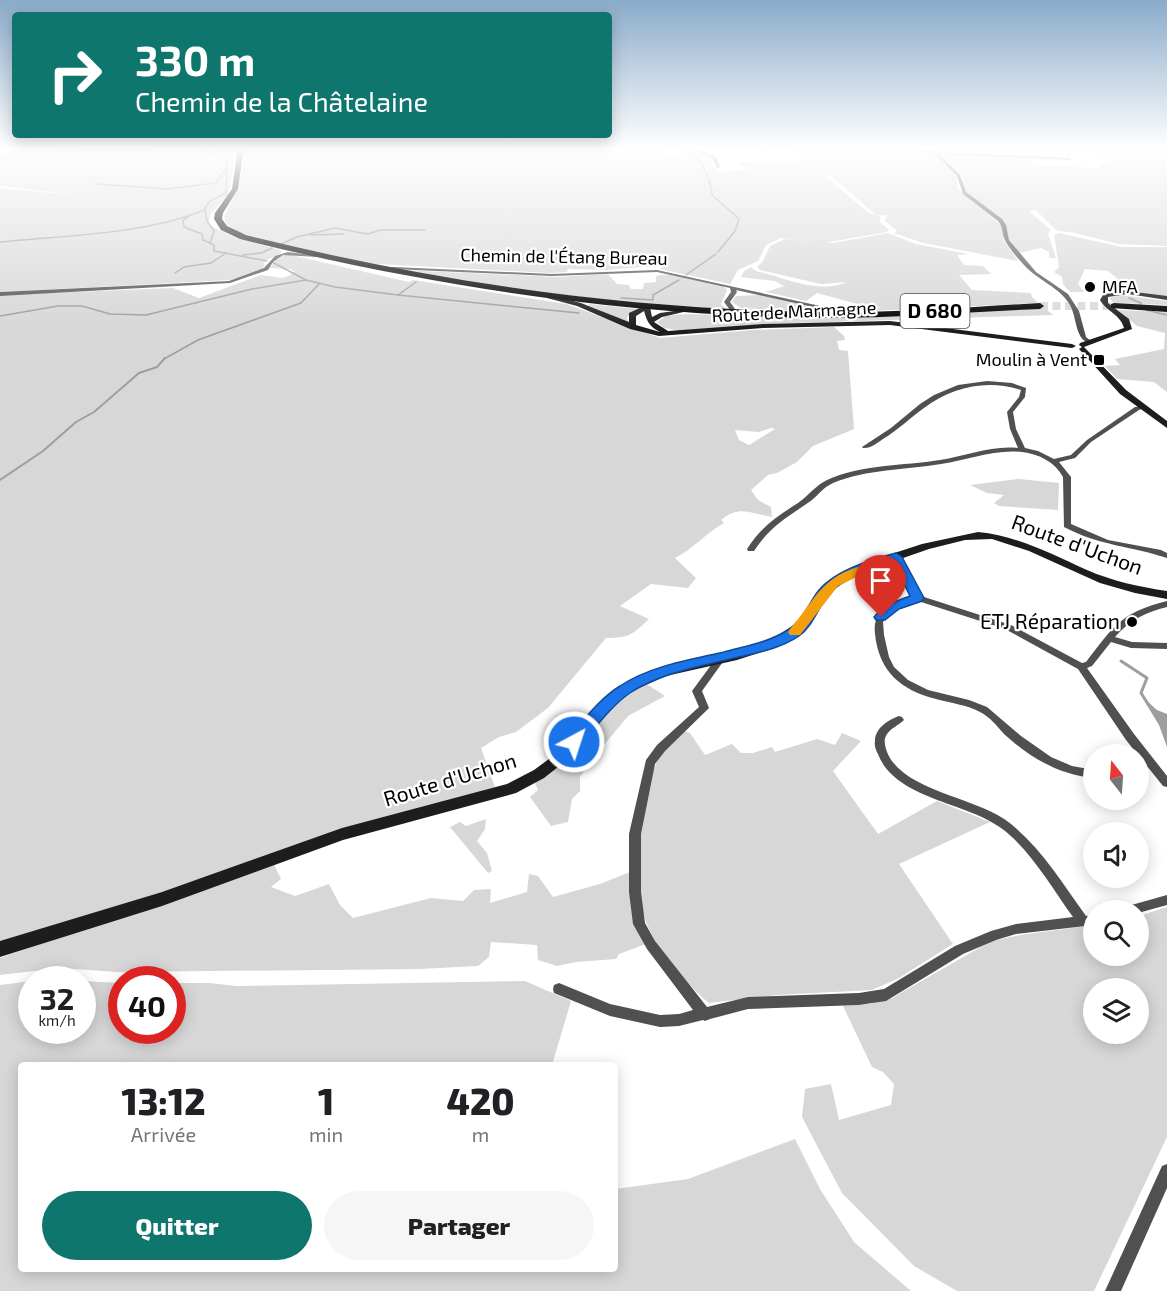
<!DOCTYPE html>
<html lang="fr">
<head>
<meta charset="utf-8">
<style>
	:root { --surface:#fff; --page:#f6f6f6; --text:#202124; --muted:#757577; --accent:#0f766e }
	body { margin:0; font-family:"Exo 2",sans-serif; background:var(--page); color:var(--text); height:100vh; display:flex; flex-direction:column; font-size:22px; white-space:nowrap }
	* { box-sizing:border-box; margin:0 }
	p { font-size:20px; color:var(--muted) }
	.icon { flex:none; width:33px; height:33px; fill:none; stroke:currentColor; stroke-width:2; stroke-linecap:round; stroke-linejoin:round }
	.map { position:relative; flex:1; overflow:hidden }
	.sheet { position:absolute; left:18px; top:1062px; width:600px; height:210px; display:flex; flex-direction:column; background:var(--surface); border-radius:6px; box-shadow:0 3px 15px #0003 }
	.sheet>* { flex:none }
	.top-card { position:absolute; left:12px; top:12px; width:600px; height:126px; border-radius:6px; box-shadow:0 3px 15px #0003; background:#0f766e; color:#fff; overflow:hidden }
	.needle { width:39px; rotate:343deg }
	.controls { position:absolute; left:1083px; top:744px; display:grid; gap:12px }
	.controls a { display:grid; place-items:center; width:66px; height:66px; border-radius:50%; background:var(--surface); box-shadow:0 3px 15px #0003; font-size:30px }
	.speed { position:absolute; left:18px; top:966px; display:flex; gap:12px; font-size:30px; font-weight:700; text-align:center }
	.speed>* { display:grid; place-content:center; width:78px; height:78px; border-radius:50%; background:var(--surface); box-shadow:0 3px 15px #0003; line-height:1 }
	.speed small { font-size:15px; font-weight:400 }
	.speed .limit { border:9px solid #d22; background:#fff; color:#111 }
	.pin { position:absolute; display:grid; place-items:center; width:51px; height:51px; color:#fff; margin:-62px -26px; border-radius:50% 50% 50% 0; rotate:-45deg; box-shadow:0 0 6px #0007 }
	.pin .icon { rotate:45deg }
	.me { position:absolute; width:66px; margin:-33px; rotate:40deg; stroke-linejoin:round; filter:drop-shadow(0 0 4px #0008) }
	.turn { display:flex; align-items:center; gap:21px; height:126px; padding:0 24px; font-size:27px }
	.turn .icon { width:78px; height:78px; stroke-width:2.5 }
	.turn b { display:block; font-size:42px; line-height:51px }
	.eta { display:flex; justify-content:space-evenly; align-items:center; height:102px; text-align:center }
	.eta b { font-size:36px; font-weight:800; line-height:42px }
	.button { display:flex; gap:12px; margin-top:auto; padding:12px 24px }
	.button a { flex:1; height:69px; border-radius:36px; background:var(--accent); color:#fff; font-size:24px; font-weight:800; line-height:69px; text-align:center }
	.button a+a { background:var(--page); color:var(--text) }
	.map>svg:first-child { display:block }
	.green { fill:#d7d7d7; fill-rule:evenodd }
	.water { fill:#9e9e9e }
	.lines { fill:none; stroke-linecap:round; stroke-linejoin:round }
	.stream-far2 { stroke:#9e9e9e; stroke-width:1.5 }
	.stream-far1 { stroke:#9e9e9e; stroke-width:2 }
	.stream { stroke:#9e9e9e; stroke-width:3 }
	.primary-tunnel { stroke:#d9d9d9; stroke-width:8; stroke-dasharray:8 4.5; stroke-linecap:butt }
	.street { fill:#505050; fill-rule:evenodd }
	.secondary { fill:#1d1d1d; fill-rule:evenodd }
	.primary { fill:#000; fill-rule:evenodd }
	.route { fill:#1a73e8; stroke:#114b97; stroke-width:1.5 }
	.slow { fill:#f59e0b }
	.poi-dot { fill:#000; stroke:#fff; stroke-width:2 }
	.labels { text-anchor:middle; stroke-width:4.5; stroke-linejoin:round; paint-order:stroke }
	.far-street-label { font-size:18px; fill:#000; stroke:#fff }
	.far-poi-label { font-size:18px; fill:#000; stroke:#fff; text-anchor:start }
	.shield { fill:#fff; stroke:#4c4c4c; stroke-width:1.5 }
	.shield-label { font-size:20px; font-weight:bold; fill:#000 }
	.street-label { font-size:21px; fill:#000; stroke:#fff }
	.poi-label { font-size:21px; fill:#000; stroke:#fff; text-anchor:end }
</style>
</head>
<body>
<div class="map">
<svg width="1167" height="1291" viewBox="0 0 1167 1291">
	<rect width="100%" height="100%" fill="#fff"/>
	<g class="green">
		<path d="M 0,148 L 236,148 L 229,193 L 211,214 L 208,224 L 236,238 L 281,250 L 281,253 L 265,261 L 263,269 L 251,275 L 230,280 L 0,292 L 0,188 L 82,196 L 0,186 Z"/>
		<path d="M 245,148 L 655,148 L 674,155 L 675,152 L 693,151 L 711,158 L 714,168 L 721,172 L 751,169 L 740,165 L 740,162 L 818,160 L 792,159 L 811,156 L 792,148 C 819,148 914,143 933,154 C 942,160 950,170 957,177 L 958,189 L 1001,225 L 1004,241 L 1018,261 L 923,243 L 894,233 L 897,231 L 885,221 L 887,215 L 876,215 L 831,176 L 863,169 L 826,177 L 869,213 L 880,216 L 880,222 L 889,230 L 887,232 L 823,243 L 781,238 L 766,245 L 758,261 L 738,270 L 730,284 L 660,269 L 664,265 L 607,270 L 568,269 L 567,272 L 550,273 L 359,263 L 240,233 L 226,224 L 224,216 L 239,187 Z"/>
		<path d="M 933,148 L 1071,148 L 1076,156 L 1067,156 L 1063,152 L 1041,151 L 1044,157 L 1022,156 L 1017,152 L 988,150 L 989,154 L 937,152 Z"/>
		<path d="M 1075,148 L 1167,148 L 1167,246 L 1119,244 L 1071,232 L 1057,231 L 1036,210 L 1029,211 L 1051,230 L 1048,234 L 1056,258 L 1049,258 L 1049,252 L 1041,248 L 1019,253 L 1009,239 L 1004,222 L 965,192 L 963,178 L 940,153 L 1031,158 L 1034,159 L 1033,165 L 1098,168 L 1114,157 L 1076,152 Z"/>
		<path d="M 888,233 L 916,244 L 969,254 L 957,255 L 964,265 L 983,266 L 991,274 L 959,275 L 972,290 L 1031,293 L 1032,297 L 1038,303 L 831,313 L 741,308 L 732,302 L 736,296 L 759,295 L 829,311 L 882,308 L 861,305 L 817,293 L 806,301 L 766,292 L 784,286 L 775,281 L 741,277 L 744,271 L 751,267 L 756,271 C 784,277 819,295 847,282 L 821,284 L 760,270 L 757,267 L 763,261 L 770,246 L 785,239 L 833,243 Z"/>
		<path d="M 1059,233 L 1122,247 L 1167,247 L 1167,297 L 1140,292 L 1124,284 L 1108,271 L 1085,269 L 1078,284 L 1084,292 L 1070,292 L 1063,284 L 1062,277 L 1054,272 L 1059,267 L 1054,235 Z"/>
		<path d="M 283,255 L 291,255 L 409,282 L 413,280 L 566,304 L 660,338 L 753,330 L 834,327 L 844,336 L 845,340 L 837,341 L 839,350 L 848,351 L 854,429 L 813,446 L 797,462 L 777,473 L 768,475 L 751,490 L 758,500 L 771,507 L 772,517 C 753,514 739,504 721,520 L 724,523 C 706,533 693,549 675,558 L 696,578 L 688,588 L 651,584 L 620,606 L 649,619 C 632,635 629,638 606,638 L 548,708 L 516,732 L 499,737 L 481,748 L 495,787 L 0,943 L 0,295 L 173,288 L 199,298 L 261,275 L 283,278 L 291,275 L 290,274 L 295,272 L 290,269 L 270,268 L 275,261 ZM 771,428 L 775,429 L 749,445 L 739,440 L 735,430 L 759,432 Z"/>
		<path d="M 401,270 L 557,277 L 608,274 L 617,284 L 629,285 L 631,289 L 643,289 L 644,283 L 656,282 L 656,276 C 676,271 702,281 723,286 L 727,290 L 721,304 L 726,309 L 616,301 L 483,285 Z"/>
		<path d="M 1120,295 L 1167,301 L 1167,305 L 1114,303 L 1109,298 Z"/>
		<path d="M 590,304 L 638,309 L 627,317 L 628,323 L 588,305 Z"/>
		<path d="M 1019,309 L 1046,309 L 1053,315 L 765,324 L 682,331 L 664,328 L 657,322 L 666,316 L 685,314 L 860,318 Z"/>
		<path d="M 1118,310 L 1167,312 L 1167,392 L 1154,382 L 1117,379 L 1105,366 L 1120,365 L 1115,359 L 1164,349 L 1165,333 L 1137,326 Z"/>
		<path d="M 1019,479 L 1059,483 L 1058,510 L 999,506 L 994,503 L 1004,495 L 987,493 L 970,485 Z"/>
		<path d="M 645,683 L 665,696 L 628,716 L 593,758 L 580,777 L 580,791 L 572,799 L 568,822 L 551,826 L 530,797 L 538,790 L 535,783 L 563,762 L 613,707 Z"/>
		<path d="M 684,731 L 690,733 L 705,755 L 732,744 L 741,753 L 753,753 L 772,747 L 775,752 L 817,739 L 835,745 L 842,733 L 861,741 L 833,771 L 878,834 L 937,801 L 990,822 L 899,864 L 953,944 L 899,978 L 872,990 L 777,995 L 709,1003 C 685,983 659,954 647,924 C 632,888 640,791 659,758 C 665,748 676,739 684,731 Z"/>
		<path d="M 486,819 L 485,829 L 477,841 L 487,853 L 492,871 L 488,873 L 450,827 L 460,822 L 466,826 Z"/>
		<path d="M 274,864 L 281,879 L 271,887 L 295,896 L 329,884 L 340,905 L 353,918 L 431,898 L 463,901 L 474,890 L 491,889 L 490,903 L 527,892 L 529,874 L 538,876 L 553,897 L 600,884 L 630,872 C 631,897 629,923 646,944 L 619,954 L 616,959 L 576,962 L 557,966 L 538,960 L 537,945 L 491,942 L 489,957 L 478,966 L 419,969 L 116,972 L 60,968 L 0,975 L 0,958 Z"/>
		<path d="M 1167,907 L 1167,1137 L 1094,1291 L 957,1291 L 914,1266 L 842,1193 L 802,1117 L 805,1089 L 831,1084 L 839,1120 L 891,1105 L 894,1084 L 883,1072 L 872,1067 L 843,1006 L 870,1004 L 892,998 L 991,941 L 1020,935 L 1093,925 L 1094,956 L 1138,956 L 1139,916 ZM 1094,988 L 1138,988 L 1138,1034 L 1094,1034 Z"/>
		<path d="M 31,981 L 32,1030 L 82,1030 L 83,981 L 121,983 L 122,1030 L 172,1030 L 173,983 L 209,983 L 236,986 L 525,981 L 571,1001 L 552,1065 L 21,1065 L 21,1269 L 615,1269 L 615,1189 L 688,1179 L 795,1139 L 820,1189 L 854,1242 L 911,1291 L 0,1291 L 0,985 Z"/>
	</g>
	<path class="water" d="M 1147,701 L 1157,710 L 1167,714 L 1167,747 L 1159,725 L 1145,702 Z"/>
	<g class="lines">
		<g class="stream-far2">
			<path d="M 199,148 L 227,161 L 226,193 L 210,201 L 205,208 L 207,221 L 214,231 L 210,243 L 214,245 L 214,251 L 267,261"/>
			<path d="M 245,149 L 261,148"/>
			<path d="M 693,152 C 701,160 712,183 712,195 L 739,219 L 735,231 L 718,252"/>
			<path d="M 212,153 L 234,150"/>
			<path d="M 0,157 L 81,150 L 187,148"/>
			<path d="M 96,184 L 167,189 L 216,183 L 226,168"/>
			<path d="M 188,217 L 183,220 L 184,227 L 202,234 L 203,240 L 210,243"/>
			<path d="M 310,235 L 344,234"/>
			<path d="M 0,242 C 67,235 142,235 205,210"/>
			<path d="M 281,244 L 297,237 L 335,228 L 367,234 L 381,230 L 425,230"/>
			<path d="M 243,255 L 261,253 L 272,248"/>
			<path d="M 272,262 L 306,280"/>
			<path d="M 175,273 L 184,267 L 211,263 L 226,253"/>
			<path d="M 686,275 L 716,254"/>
			<path d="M 398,295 L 416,282"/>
			<path d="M 621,298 L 653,300 L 653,295 L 679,280"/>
			<path d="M 1129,298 L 1141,303 L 1140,305"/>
			<path d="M 1146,310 L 1167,315"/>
			<path d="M 0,316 L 58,306 L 82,306 L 110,314 L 146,315 L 252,289 L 306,280 L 335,287 L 398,295 L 579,313"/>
			<path d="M 164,359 L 198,340 L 301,303 L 319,284"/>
		</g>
		<path class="stream-far1" d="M 0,480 L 43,451 L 76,422 L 94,412 L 139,373 L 157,367 L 165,358"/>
		<path class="stream" d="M 1121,661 L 1147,678 L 1141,693 L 1148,704"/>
		<path class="primary-tunnel" d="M 1040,306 L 1114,306"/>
		<g class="street">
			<path d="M 667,148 L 698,149 L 716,157 L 720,167 L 717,168 L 713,159 L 697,151 Z"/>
			<path d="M 761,148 L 764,148 L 765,149 L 763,150 Z"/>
			<path d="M 909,148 L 918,148 L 936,152 L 1071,158 L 1070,160 L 939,154 L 960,175 L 966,192 L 1002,219 L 1006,225 L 1009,240 L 1036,272 L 1068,294 L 1079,311 L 1086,337 L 1091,341 L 1091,343 C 1075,342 1077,317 1070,305 C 1060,287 1037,280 1024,265 C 1018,258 1008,248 1004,238 C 1002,232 1003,227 998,221 L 963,194 L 957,176 L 935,154 Z"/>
			<path d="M 288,252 L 319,256 L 317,257 L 283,255 L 273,262 L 268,270 L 230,283 L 0,296 L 0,292 L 229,281 L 264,268 L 275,256 Z"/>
			<path d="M 394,267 L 552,274 L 657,270 L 834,309 L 831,311 L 736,290 L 737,292 L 730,302 L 738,313 L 735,315 L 733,314 L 724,302 L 731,292 L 730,288 L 657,272 L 552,276 L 392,269 L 392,267 Z"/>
			<path d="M 987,381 L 1012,383 L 1026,388 L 1025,397 L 1013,412 L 1016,429 L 1025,448 L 1038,451 L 1054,459 L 1071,455 L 1087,440 L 1135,407 L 1144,406 L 1144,408 L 1139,410 L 1091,442 L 1075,458 L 1059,462 L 1071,477 L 1071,524 L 1108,540 L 1161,550 L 1167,553 L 1167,558 C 1131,546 1100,546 1064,527 L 1063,477 C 1055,462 1039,454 1022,452 C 994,449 968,460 941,464 C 905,470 867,469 833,483 C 824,487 819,494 812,500 C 788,517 771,525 754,551 L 748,551 L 747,549 C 761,527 776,517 798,503 C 808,496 816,485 827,480 C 862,464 903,466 940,460 C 966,456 992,445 1018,448 L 1010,429 L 1007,412 L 1019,397 L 1021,390 C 987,379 952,387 924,408 C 910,418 898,430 883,439 C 877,443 870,449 863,448 L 862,447 L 891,428 L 920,404 L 934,395 L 958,385 Z"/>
			<path d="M 893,555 L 899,555 L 900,557 L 921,596 L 1011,625 L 1082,663 L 1086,662 C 1114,626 1120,613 1167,601 L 1167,607 C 1146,612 1130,620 1115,637 L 1132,642 L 1167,643 L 1167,649 L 1131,648 L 1111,642 L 1092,666 L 1087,668 L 1134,734 L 1167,776 L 1167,787 L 1163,786 L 1126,740 L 1078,669 L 1005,629 L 918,601 L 898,608 L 886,618 L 883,622 L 884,635 L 889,657 L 894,667 L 908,680 L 928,690 L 969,700 L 987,707 L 1021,736 L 1051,757 L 1072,766 L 1094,770 L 1094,778 C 1059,775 1029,757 1004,734 C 997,726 990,717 980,712 C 967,705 951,703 936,699 C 901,690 879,672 875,634 C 872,608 893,603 913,597 L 892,557 Z"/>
			<path d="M 720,656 L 725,659 L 702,691 L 709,708 L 707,710 L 665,751 L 655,764 L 641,834 L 641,892 L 645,923 L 655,941 L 707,1007 L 748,997 L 859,993 L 884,989 L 955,946 L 991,931 L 1016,924 L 1073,917 C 1052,888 1030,849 1001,828 C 966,802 895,799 878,754 C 876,750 874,746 875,741 C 875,728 888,720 899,716 L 902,717 L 904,720 C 899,725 891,728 887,734 C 883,740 885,746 887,752 C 903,792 979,797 1011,824 C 1041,848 1063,884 1086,916 L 1094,915 L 1094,925 L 1016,934 L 996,940 L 963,954 L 886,1001 L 859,1005 L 748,1009 L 710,1019 L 705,1021 L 703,1020 L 679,1026 L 660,1027 L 610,1016 L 554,993 L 553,989 L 554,985 L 559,983 L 610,1004 L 660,1015 L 679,1014 L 693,1010 L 647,949 L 633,924 L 629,892 L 629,834 L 646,760 L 657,745 L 699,707 L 692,691 L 717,657 Z"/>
			<path d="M 1167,895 L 1167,905 L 1138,913 L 1138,910 L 1126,910 L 1128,906 Z"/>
			<path d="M 1167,1164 L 1167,1188 L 1121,1291 L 1105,1291 L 1162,1166 Z"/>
		</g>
		<g class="secondary">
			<path d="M 1120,290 L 1167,296 L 1167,300 L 1128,294 L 1108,297 L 1108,303 L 1129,319 L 1132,329 L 1084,347 L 1126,390 L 1167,421 L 1167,428 L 1120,394 L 1079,349 L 1082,347 L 1079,345 L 1080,343 L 1124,328 C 1121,315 1106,311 1100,300 L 1103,295 Z"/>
			<path d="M 549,295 L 581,303 L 629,322 L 629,313 L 646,305 L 650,307 L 652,317 L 660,313 L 688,309 L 688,311 L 662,317 L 654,322 L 668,331 L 763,324 L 890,321 L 1072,344 L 1076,346 L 1072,348 L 890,325 L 763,328 L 659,336 L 630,329 L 577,306 L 547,298 L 547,296 ZM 644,311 C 647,322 650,327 660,332 L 636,325 L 636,316 Z"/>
			<path d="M 978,532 C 1018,536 1051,554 1087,570 C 1112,581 1140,587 1167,591 L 1167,599 L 1135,593 L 1100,583 L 1029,551 L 992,539 L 965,540 L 929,549 L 863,572 L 836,586 L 805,628 L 777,647 L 737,660 L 666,676 L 630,692 L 605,714 L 563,763 L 544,778 L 516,793 L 343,840 L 162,906 L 0,957 L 0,941 L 162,892 L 342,828 L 507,784 L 534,770 L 553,756 L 596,707 L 622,686 L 657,670 L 737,651 L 769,641 L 797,623 L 823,587 L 839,575 L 876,559 L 922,544 Z"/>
		</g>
		<g class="primary">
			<path d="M 238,148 L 244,148 L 238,189 L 223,213 L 222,219 L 227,226 L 246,235 C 437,283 630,310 827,312 C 898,313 969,307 1040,303 L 1044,306 L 1040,309 C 969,312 898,318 827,318 C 628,316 433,287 240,239 L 221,230 L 214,219 L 215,213 L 232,189 Z"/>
			<path d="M 1114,303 L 1167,306 L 1167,312 L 1111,308 L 1111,304 Z"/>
		</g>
	</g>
	<linearGradient id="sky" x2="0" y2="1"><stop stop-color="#8aabca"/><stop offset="0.45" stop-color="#fff"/><stop offset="1" stop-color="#fff" stop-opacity="0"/></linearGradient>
	<rect width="1167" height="329" fill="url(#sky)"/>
	<path class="route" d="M 896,553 L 902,557 L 924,598 L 922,601 L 899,609 L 885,620 L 876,620 L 874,617 C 884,605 896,601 910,596 L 893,562 C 871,570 844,577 828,595 C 818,608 813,626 799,636 C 780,649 756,653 734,658 C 699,667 660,673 630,693 C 610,707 595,728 579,747 L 568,747 L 566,742 L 568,738 C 584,720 599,699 620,686 C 650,666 689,660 724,652 C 746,646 769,642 788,630 C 801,622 808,606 816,594 C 832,571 870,560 896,553 Z"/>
	<path class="slow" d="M 862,566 L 869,569 L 867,572 L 838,586 L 800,635 L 790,635 L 788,632 L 790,629 C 815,600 822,576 862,566 Z"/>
	<g class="poi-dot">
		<circle cx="1090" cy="287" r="6"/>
		<rect x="1093" y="354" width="12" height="12" rx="3"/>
		<circle cx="1132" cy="622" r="6"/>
	</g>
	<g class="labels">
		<g class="far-street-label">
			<text transform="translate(564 257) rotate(1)" y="6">Chemin de l'Étang Bureau</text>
			<text transform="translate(794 312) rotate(-3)" y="6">Route de Marmagne</text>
		</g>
		<g class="far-poi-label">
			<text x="1102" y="293">MFA</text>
			<text x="1087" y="366" text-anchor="end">Moulin à Vent</text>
		</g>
		<rect class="shield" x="900.5" y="294" width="69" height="34" rx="4.5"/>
		<g class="shield-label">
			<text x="935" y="318">D 680</text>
		</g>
		<g class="street-label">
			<text transform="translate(1077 545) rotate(20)" y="7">Route d'Uchon</text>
			<text transform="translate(450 780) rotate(-17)" y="7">Route d'Uchon</text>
		</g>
		<g class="poi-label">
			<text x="1120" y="629">ETJ Réparation</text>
		</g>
	</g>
</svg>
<div class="controls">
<a><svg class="needle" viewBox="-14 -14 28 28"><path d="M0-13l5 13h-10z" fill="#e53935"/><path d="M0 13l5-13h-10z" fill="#757577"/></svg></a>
<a><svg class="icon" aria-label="sound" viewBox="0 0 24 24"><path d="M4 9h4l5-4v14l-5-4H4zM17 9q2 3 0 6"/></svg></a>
<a><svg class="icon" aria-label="search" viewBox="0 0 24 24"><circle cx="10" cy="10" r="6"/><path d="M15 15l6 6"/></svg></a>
<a><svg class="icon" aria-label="layers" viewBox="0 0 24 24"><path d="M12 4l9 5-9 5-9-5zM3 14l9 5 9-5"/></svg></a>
</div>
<div class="speed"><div>32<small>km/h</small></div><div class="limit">40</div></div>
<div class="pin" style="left:881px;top:617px;background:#d93025"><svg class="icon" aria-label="arrive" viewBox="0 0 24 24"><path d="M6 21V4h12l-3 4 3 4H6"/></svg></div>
<svg class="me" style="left:574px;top:742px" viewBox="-20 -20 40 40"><circle r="17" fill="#1a73e8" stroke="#fff" stroke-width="3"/><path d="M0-11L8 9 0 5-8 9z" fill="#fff"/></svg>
<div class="top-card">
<div class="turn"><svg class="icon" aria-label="right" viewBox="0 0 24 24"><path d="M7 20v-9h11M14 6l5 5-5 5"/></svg><div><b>330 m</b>Chemin de la Châtelaine</div></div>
</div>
<section class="sheet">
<div class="eta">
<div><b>13:12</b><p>Arrivée</p></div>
<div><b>1</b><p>min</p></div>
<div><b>420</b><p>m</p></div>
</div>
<div class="button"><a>Quitter</a><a>Partager</a></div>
</section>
</div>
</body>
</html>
